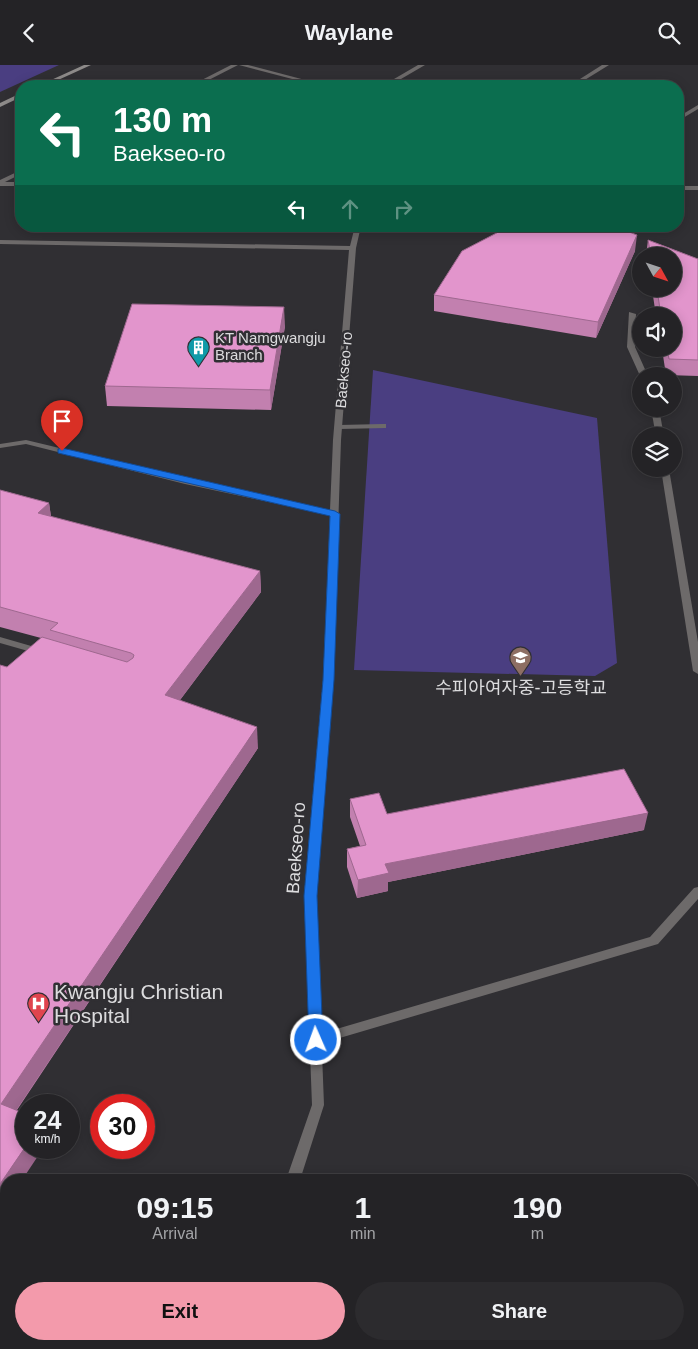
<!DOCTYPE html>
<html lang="en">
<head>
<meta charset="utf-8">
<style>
	:root { --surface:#242326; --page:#2c2b2e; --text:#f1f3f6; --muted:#a3a4a7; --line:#414043; --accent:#f39aab }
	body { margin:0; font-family:Helvetica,"Noto Sans KR",sans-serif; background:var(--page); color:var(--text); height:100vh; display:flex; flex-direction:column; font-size:19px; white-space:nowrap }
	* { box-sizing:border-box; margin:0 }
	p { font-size:16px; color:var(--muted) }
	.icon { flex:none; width:28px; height:28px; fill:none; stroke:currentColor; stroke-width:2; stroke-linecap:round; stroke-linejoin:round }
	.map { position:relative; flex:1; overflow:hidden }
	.panel { position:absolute; left:0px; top:1109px; width:699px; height:176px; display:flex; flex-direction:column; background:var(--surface); border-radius:20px 20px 0 0; box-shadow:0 2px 12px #0003,0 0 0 1px var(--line) }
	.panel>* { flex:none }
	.guide { position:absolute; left:15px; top:15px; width:669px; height:152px; border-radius:20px; box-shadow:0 2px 12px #0003,0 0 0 1px var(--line); background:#0b6e4f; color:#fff; overflow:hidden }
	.needle { width:32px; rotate:130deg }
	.tools { position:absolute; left:632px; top:182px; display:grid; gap:10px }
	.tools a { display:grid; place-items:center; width:50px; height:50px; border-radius:50%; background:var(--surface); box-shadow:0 2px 12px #0003,0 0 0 1px var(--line); font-size:25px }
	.speed { position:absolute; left:15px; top:1029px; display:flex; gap:10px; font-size:25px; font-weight:700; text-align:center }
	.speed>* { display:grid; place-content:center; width:65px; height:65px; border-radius:50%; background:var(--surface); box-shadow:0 2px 12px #0003,0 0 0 1px var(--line); line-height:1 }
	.speed small { font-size:12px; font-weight:400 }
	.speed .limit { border:8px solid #d22; background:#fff; color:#111 }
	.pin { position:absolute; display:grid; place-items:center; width:42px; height:42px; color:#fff; margin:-51px -21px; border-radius:50% 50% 50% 0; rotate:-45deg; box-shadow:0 0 5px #0007 }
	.pin .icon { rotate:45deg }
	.me { position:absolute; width:55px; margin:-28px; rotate:358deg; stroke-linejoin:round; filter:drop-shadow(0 0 4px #0008) }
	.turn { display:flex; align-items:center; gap:18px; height:105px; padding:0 15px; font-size:22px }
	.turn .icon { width:65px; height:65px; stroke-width:2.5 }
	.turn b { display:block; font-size:35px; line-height:42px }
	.lanes { display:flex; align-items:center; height:48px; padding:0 15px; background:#0003; justify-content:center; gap:25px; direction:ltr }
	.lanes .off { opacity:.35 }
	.eta { display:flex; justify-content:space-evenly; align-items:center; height:85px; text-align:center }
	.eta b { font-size:30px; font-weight:800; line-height:35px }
	.cta { display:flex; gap:10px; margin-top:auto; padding:10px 15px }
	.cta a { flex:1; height:58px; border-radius:30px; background:var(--accent); color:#111; font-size:20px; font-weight:800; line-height:58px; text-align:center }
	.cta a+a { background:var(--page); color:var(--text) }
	header { display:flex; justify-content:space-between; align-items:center; height:65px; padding:0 15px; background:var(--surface); font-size:22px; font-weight:800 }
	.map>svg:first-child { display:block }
	.green { fill:#4a3e81 }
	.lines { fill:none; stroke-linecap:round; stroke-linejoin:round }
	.path { stroke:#828285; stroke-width:4; stroke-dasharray:5 3; stroke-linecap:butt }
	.lane { fill:#6d6a6a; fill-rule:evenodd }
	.street { fill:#6d6a6a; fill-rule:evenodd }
	.secondary { fill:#8e8b8a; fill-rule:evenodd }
	.wall { fill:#c280af }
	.shaded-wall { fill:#9e688f }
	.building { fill:#e295cc; stroke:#9e688f }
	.route { fill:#1a73e8; stroke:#114b97 }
	.labels { text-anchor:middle; stroke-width:5; stroke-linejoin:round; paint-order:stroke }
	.far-poi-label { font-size:15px; fill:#dcdcde; stroke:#302f33; text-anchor:start }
	.far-street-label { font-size:15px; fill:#dcdcde; stroke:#302f33 }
	.poi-label { font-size:18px; fill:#dcdcde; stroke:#302f33 }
	.street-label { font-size:18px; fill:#dcdcde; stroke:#302f33 }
	.near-poi-label { font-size:21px; fill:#dcdcde; stroke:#302f33; text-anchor:start }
</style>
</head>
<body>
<header><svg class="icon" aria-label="back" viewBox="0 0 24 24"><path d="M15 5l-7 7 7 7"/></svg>Waylane<svg class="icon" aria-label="search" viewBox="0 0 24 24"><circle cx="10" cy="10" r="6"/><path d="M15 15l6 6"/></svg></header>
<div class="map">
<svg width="698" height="1284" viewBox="0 0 698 1284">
	<rect width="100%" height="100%" fill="#302f33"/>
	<g class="green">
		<path d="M 0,0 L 59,0 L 0,27 Z"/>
		<path d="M 373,305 L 597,353 L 617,598 L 595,611 L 354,605 Z"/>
	</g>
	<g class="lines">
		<path class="path" d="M 565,1279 L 573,1284"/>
		<g class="lane">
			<path d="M 629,247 L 636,249 L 635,282 L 648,311 L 641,311 L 641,313 L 627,282 Z"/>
			<path d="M 651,344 L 659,344 L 664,371 L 656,371 Z"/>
			<path d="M 383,359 L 386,359 L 386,363 L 339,364 L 335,362 L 339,360 Z"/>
			<path d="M 661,404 L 669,404 L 698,577 L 698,609 L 693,606 Z"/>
			<path d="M 0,572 L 45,585 L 47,587 L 42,590 L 0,578 Z"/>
			<path d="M 698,822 L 698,834 L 658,879 L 316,980 L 312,979 L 310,975 L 312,971 L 316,970 L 650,872 L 694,823 Z"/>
		</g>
		<g class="street">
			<path d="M 231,0 L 238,0 L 197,21 L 190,21 Z"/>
			<path d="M 239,0 L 248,0 L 328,21 L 319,21 Z"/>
			<path d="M 418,0 L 425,0 L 389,21 L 382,21 Z"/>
			<path d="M 602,0 L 609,0 L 575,21 L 569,21 Z"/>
			<path d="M 698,40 L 698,44 L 678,56 L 678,52 Z"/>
			<path d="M 21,105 L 21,109 L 5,117 L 21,117 L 21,121 L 0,121 L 0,115 Z"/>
			<rect x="678" y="121" width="20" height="4"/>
			<path d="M 355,161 L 361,161 L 356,183 L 341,375 L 333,615 L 316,831 L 324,1040 L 300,1115 L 286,1115 L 312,1040 L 304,831 L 323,615 L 330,450 L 185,419 L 26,379 L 0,383 L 0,379 L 26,375 L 185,413 L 330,445 L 333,375 L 349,185 L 0,179 L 0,175 L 350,181 Z"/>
			<path d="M 215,1279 L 229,1279 L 227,1284 L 213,1284 Z"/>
		</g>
		<g class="secondary">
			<path d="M 84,0 L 91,0 L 45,21 L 38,21 Z"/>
			<path d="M 21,28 L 21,32 L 0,42 L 0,38 Z"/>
		</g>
	</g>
	<g class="wall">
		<path d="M 648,175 L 698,194 L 698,311 L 666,310 L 662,284 L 674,284 L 674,251 L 656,251 L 652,224 L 674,224 L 674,191 L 646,191 Z"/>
		<path d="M 635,186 L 596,273 L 434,246 L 434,230 Z"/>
		<path d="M 285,261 L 271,345 L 107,341 L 105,321 Z"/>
		<path d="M 0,425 L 49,438 L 51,452 L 260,506 L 261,527 L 180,635 L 258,683 L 17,1045 L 6,1139 L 0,1148 L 0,600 L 7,602 L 41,573 L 0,562 Z"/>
		<path d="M 350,734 L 387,749 L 644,765 L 388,817 L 388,826 L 357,833 L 347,802 L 347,784 L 360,781 L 350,752 Z"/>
	</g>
	<g class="shaded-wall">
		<path d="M 637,170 L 635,186 L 596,273 L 598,257 Z"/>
		<path d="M 284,242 L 285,261 L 271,345 L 270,325 Z"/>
		<path d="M 49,438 L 52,458 L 38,448 Z"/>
		<path d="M 260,506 L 261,527 L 168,651 L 165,630 Z"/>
		<path d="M 257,662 L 258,683 L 7,1059 L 1,1039 Z"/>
		<path d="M 648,748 L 644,765 L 388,817 L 388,826 L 357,833 L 358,815 L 385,799 Z"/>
		<path d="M 26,1081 L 26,1082 L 44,1082 L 22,1115 L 6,1115 L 6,1139 L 0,1148 L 0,1119 Z"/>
	</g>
	<g class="building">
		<path d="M 510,161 L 613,161 L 637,170 L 598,257 L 434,230 L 462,186 Z"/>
		<path d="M 648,175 L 698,194 L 698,295 L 669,294 L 667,284 L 674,284 L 674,251 L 661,251 L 657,224 L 674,224 L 674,191 L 651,191 Z"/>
		<path d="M 132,239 L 284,242 L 270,325 L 105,321 Z"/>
		<path d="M 0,425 L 49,438 L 38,448 L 260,506 L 165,630 L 257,662 L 1,1039 L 26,1049 L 26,1081 L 0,1119 L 0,600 L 7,602 L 42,572 L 127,597 L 133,593 L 134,590 L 131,588 L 50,565 L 58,558 L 0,542 Z"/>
		<path d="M 624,704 L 648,748 L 385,799 L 389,808 L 358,815 L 347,784 L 366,780 L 350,734 L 379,728 L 387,749 Z"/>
	</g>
	<path class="route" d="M 62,383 L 335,446 L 340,449 L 334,615 L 317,831 L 323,975 L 321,980 L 316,981 L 311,980 L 309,975 L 304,831 L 323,615 L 330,451 L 58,388 L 58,384 Z"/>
	<defs>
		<symbol id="building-pin" viewBox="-11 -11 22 30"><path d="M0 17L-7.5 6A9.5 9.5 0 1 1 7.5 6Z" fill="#0f9aa8" stroke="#302f33"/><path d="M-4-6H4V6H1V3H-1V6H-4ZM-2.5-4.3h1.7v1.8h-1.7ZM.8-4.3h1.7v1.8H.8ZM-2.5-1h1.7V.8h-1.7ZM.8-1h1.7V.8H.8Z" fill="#fff"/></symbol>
		<symbol id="school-pin" viewBox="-11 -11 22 30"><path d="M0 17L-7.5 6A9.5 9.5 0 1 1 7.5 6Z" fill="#8d6e63" stroke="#302f33"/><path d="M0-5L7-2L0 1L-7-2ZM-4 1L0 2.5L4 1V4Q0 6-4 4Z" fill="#fff"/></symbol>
		<symbol id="hospital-pin" viewBox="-11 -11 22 30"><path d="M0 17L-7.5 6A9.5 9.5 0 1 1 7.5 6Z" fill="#e0444e" stroke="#302f33"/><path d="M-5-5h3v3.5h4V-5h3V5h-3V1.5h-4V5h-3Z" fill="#fff"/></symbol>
	</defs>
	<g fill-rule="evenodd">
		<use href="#building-pin" x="186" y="270" width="25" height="34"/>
		<use href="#school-pin" x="508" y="580" width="25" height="34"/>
		<use href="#hospital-pin" x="26" y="926" width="25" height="34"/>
	</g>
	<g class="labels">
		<g class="far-poi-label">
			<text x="215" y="278">KT Namgwangju<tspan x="215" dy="17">Branch</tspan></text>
		</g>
		<g class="far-street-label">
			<text transform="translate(344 305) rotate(-85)" y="5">Baekseo-ro</text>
		</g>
		<g class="poi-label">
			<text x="521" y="629">수피아여자중-고등학교</text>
		</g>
		<g class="street-label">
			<text transform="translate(296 783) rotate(-86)" y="6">Baekseo-ro</text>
		</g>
		<g class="near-poi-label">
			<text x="54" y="934">Kwangju Christian<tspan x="54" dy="24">Hospital</tspan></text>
		</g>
	</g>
</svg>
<div class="tools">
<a><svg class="needle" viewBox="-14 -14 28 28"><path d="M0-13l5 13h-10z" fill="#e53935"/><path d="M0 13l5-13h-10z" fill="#a3a4a7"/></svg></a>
<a><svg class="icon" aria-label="sound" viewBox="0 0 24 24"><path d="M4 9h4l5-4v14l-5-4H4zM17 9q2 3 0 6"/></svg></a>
<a><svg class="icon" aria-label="search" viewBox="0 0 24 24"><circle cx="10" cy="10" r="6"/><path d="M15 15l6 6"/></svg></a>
<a><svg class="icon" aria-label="layers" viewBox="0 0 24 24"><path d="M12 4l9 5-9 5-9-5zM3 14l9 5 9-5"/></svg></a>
</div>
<div class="speed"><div>24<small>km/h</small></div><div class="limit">30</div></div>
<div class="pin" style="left:62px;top:386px;background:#d93025"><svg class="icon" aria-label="arrive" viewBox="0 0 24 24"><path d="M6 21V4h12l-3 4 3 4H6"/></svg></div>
<svg class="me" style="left:316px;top:975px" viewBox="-20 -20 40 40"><circle r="17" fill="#1a73e8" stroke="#fff" stroke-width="3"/><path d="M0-11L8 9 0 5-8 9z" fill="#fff"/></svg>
<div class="guide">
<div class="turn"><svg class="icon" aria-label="left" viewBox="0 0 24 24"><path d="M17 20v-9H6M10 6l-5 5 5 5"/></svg><div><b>130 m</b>Baekseo-ro</div></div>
<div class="lanes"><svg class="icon" aria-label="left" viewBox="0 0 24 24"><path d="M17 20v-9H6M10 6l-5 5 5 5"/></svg><svg class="icon off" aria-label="ahead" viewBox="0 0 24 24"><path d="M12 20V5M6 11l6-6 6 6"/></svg><svg class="icon off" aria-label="right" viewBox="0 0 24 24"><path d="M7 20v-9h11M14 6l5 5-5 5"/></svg></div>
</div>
<section class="panel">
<div class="eta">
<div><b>09:15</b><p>Arrival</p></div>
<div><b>1</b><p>min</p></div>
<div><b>190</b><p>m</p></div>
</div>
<div class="cta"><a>Exit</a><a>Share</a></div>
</section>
</div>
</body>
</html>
